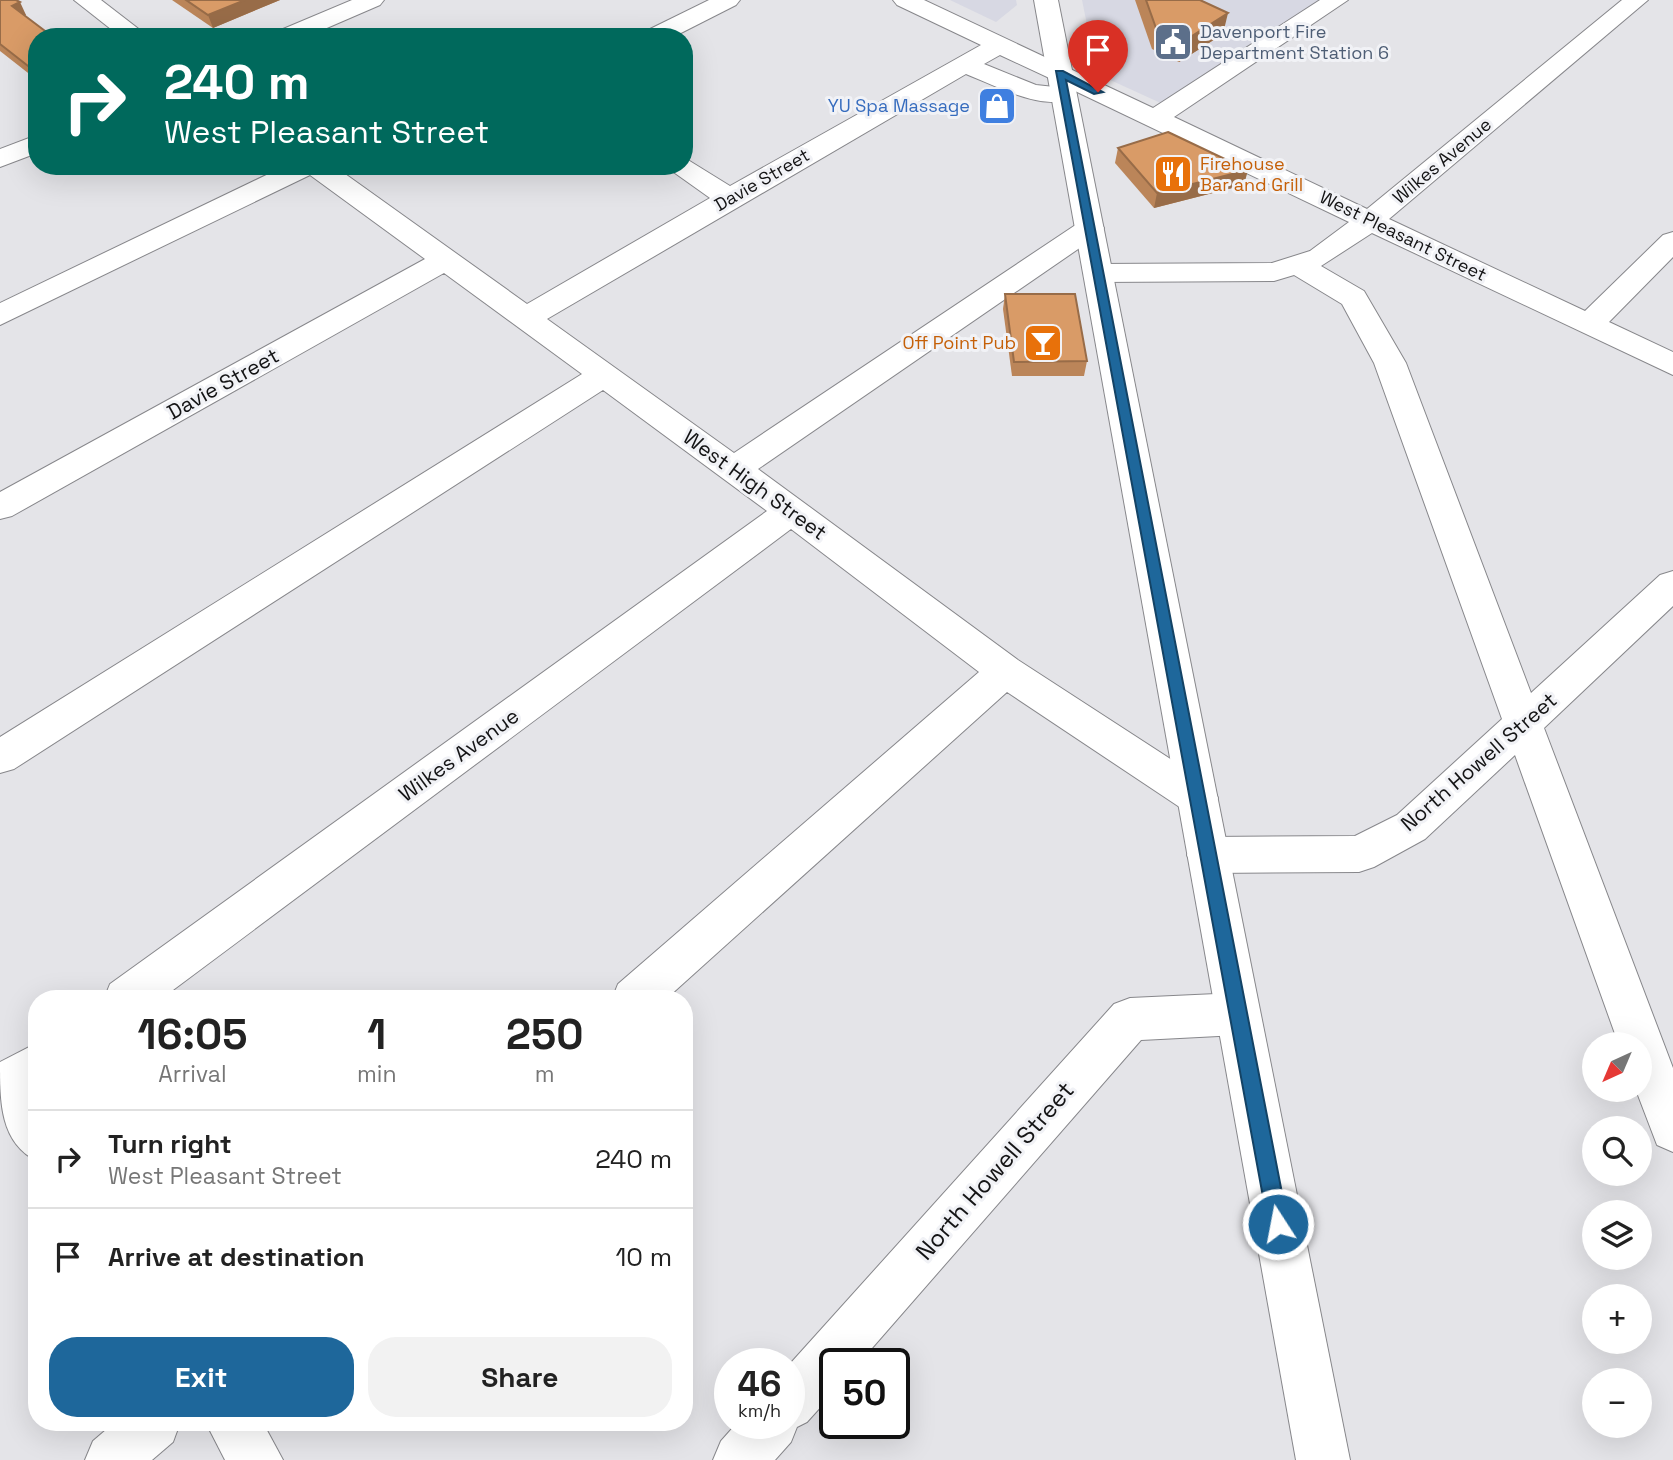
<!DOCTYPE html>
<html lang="en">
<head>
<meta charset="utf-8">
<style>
	:root { --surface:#fff; --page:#f2f2f2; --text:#222; --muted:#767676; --line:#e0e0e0; --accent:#1e679b }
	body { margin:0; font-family:"Space Grotesk",sans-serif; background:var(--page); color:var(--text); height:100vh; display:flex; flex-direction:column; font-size:26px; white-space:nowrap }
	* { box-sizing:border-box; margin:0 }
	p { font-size:23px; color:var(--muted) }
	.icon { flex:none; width:38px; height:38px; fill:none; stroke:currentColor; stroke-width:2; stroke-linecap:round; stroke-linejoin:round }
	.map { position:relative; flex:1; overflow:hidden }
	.side { position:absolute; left:28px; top:990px; width:665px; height:441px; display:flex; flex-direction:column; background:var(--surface); border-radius:28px; box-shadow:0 7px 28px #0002 }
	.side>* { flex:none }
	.guide { position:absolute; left:28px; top:28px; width:665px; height:147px; border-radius:28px; box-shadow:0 7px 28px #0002; background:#00695c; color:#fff; overflow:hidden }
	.needle { width:46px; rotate:224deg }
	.tools { position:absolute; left:1582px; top:1032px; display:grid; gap:14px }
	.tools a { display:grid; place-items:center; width:70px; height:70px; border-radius:50%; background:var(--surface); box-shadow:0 7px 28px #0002; font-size:35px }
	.speed { position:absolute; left:714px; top:1348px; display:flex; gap:14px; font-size:35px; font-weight:700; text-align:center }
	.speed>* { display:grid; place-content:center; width:91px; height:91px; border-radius:50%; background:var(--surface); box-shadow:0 7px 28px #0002; line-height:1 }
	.speed small { font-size:18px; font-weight:400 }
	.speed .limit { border:4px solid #111; border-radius:10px; background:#fff; color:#111 }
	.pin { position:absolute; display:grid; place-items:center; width:60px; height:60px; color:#fff; margin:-72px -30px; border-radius:50% 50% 50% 0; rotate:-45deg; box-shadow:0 0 7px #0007 }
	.pin .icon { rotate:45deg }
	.me { position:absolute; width:77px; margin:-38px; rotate:349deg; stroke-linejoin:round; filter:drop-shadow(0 0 5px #0008) }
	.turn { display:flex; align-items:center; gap:24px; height:147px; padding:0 21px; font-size:32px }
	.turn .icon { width:91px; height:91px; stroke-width:2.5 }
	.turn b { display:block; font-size:49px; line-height:60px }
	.eta { display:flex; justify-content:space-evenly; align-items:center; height:119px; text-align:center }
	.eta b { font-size:42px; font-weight:600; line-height:49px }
	.action { display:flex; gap:14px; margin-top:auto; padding:14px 21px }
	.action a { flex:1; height:80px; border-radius:28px; background:var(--accent); color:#fff; font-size:28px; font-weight:600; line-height:80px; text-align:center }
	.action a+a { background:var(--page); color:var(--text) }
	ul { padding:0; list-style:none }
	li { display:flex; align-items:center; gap:21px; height:98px; padding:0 21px; border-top:2px solid var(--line) }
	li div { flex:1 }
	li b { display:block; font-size:26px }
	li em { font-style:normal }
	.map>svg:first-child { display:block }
	.built { fill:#d7d8e3 }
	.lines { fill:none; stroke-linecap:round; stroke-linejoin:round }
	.minor-casing { stroke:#87878b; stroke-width:2 }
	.major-casing { stroke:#87878b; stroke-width:2 }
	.minor { fill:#fff; fill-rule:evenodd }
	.major { fill:#fff; fill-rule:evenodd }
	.wall { fill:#bb8559 }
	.shaded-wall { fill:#986c48 }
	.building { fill:#d99b67; stroke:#986c48; stroke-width:2 }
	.route { fill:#1e679b; stroke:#144365; stroke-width:2 }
	.labels { text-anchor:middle; stroke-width:6; stroke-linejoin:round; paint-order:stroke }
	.far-service-label { font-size:18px; fill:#4e5e75; stroke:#f1f2f6; text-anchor:start }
	.far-shop-label { font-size:18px; fill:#366cbe; stroke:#f1f2f6; text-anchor:end }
	.far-street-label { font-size:18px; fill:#141415; stroke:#f1f2f6 }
	.far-food-label { font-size:18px; fill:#c56008; stroke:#f1f2f6; text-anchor:start }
	.street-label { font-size:21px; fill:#141415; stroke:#f1f2f6 }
	.near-street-label { font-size:24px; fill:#141415; stroke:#f1f2f6 }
</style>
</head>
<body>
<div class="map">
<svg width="1673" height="1460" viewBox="0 0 1673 1460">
	<rect width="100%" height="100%" fill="#e4e4e8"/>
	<g class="built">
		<path d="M 950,0 L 1016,0 L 1017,5 L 996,22 Z"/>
		<path d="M 1082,0 L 1326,0 L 1165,105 L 1097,74 Z"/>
	</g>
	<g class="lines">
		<defs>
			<g id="minor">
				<path d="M 74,0 L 101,0 L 149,37 L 121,37 Z"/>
				<path d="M 709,0 L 740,0 L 736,5 L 673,37 L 641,37 L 644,32 Z"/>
				<path d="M 893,0 L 924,0 L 1153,108 L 1320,0 L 1348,0 L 1174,117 L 1367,209 L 1622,0 L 1648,0 L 1389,219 L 1585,311 L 1663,235 L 1673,232 L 1673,257 L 1609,322 L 1673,352 L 1673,375 L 1372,233 L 1321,266 L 1364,291 L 1406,363 L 1531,693 L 1660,575 L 1673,571 L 1673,606 L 1544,728 L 1673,1068 L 1673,1152 L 1657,1145 L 1636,1090 L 1640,1090 L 1640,1045 L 1619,1045 L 1515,755 L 1425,839 L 1374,867 L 1359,872 L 1208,873 L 1193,868 L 1187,855 L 1193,842 L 1208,837 L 1355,836 L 1397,815 L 1502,719 L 1374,363 L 1342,304 L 1294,275 L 1274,281 L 1099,282 L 1089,279 L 1084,273 L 1089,267 L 1099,264 L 1272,263 L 1310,251 L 1349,222 L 1073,90 L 1077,95 L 1073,100 C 1037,109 999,87 966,74 L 547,319 L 734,453 L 1080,222 L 1090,219 L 1100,222 L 1104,228 L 1100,234 L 758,469 L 1018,660 L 1212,786 L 1218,798 L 1212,810 L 1198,815 L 1184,810 L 1007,692 L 666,999 L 612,999 L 618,984 L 979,672 L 791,529 L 161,999 L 104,999 L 110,984 L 767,511 L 603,390 L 14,769 L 0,773 L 0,737 L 582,374 L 444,273 L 12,516 L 0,519 L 0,492 L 425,259 L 310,175 L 0,325 L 0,303 L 285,166 L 334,166 L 527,304 L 710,198 L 665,166 L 684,166 L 684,159 L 688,160 L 730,186 L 981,45 L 897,5 ZM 1000,55 L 1073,89 L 1036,85 L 984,64 Z"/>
				<path d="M 1238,993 L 1254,999 L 1260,1014 L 1254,1029 L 1238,1035 L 1141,1040 L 859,1363 L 835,1363 L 835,1391 L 807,1422 L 797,1427 L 791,1442 L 775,1460 L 713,1460 L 721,1441 L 737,1423 L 789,1423 L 789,1365 L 1114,1004 L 1130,998 Z"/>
				<path d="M 37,1043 L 37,1161 C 0,1143 0,1102 0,1062 Z"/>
				<path d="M 114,1423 L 180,1423 L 173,1442 L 152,1460 L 85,1460 L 93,1441 Z"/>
				<path d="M 206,1423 L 263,1423 L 283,1460 L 225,1460 Z"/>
			</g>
			<g id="major">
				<path d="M 352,0 L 384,0 L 380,5 L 306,37 L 273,37 L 276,32 Z"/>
				<path d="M 1034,0 L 1058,0 L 1350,1460 L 1296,1460 Z"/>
				<path d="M 37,135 L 37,153 L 0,167 L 0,149 Z"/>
			</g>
		</defs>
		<use href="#minor" class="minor-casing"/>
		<use href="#major" class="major-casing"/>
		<use href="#minor" class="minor"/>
		<use href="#major" class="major"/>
	</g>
	<g class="wall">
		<path d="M 0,0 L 26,15 L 25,15 L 37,37 L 37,80 L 0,51 Z"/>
		<path d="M 172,0 L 280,0 L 213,28 Z"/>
		<path d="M 1135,0 L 1200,0 L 1223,34 L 1179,62 L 1152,49 Z"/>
		<path d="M 1118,148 L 1244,185 L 1154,208 L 1115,163 Z"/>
		<path d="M 1005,294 L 1087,361 L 1084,376 L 1012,376 L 1003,309 Z"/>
	</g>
	<g class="shaded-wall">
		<path d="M 245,0 L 280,0 L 213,28 L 208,15 Z"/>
		<path d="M 20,2 L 26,15 L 18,18 L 12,6 Z"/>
		<path d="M 1228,13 L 1223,34 L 1179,62 L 1184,41 Z"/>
		<path d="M 1248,170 L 1244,185 L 1154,208 L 1157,193 Z"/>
	</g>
	<g class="building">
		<path d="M 0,0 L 16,0 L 20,2 L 12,6 L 53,37 L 37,37 L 37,73 L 0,44 Z"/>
		<path d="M 186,0 L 245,0 L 208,15 Z"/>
		<path d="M 1146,0 L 1200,0 L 1228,13 L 1184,41 L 1156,28 Z"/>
		<path d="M 1168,132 L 1248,170 L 1157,193 L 1118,148 Z"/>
		<path d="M 1005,294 L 1075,294 L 1087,361 L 1014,362 Z"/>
	</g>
	<path class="route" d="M 1056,71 L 1063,71 L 1103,92 L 1094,94 L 1066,80 L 1288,1224 L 1285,1231 L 1278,1234 L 1271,1231 L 1268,1224 Z"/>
	<defs>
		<symbol id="civic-square" viewBox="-11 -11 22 22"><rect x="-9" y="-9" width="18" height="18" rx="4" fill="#5c6f8a" stroke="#f1f2f6"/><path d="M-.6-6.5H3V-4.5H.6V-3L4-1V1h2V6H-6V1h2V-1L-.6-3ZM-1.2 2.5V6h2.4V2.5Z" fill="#fff"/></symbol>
		<symbol id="shop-square" viewBox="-11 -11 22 22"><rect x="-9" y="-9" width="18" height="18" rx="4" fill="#3f7fe0" stroke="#f1f2f6"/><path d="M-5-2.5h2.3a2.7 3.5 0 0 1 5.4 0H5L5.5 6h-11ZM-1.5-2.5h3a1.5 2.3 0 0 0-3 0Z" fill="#fff"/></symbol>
		<symbol id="restaurant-square" viewBox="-11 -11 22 22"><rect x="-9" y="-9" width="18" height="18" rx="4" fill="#e8710a" stroke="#f1f2f6"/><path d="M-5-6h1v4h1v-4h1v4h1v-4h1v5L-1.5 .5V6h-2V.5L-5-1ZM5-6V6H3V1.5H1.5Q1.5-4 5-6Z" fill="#fff"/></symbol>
		<symbol id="bar-square" viewBox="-11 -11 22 22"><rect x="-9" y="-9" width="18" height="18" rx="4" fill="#e8710a" stroke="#f1f2f6"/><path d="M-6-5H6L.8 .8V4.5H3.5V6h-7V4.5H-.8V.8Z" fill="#fff"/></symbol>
	</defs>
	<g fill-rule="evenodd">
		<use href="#civic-square" x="1151" y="20" width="44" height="44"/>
		<use href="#shop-square" x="975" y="84" width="44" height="44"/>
		<use href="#restaurant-square" x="1151" y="152" width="44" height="44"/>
		<use href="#bar-square" x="1021" y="321" width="44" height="44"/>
	</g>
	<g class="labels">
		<g class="far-service-label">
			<text x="1200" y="38">Davenport Fire<tspan x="1200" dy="21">Department Station 6</tspan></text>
		</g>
		<g class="far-shop-label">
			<text x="970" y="112">YU Spa Massage</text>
		</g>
		<g class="far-street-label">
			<text transform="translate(1442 161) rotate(-40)" y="6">Wilkes Avenue</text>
			<text transform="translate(762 180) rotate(-30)" y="6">Davie Street</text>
			<text transform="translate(1403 236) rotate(26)" y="6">West Pleasant Street</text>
		</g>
		<g class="far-food-label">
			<text x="1200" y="170">Firehouse<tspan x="1200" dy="21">Bar and Grill</tspan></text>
			<text x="1016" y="349" text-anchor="end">Off Point Pub</text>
		</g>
		<g class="street-label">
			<text transform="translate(223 384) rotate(-29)" y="7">Davie Street</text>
			<text transform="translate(755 485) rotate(36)" y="7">West High Street</text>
			<text transform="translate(459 755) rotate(-36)" y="7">Wilkes Avenue</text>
			<text transform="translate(1479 762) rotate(-41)" y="7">North Howell Street</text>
		</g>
		<g class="near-street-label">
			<text transform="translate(995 1171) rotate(-49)" y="8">North Howell Street</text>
		</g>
	</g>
</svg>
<div class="tools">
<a><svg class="needle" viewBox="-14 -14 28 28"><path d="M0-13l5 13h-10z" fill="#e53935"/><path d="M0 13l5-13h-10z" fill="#767676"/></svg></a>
<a><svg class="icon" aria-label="search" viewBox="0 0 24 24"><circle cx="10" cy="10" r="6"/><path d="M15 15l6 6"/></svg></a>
<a><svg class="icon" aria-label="layers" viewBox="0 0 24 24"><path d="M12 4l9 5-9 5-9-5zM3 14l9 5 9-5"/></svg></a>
<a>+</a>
<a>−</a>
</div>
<div class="speed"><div>46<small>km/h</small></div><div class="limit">50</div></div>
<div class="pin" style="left:1098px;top:92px;background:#d93025"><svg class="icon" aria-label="arrive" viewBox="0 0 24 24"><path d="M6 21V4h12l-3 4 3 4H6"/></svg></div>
<svg class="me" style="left:1278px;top:1224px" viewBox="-20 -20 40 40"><circle r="17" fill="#1e679b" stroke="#fff" stroke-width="3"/><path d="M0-11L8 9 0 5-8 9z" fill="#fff"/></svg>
<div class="guide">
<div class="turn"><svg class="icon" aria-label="right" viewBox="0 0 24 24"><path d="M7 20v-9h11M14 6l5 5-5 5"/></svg><div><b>240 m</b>West Pleasant Street</div></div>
</div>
<section class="side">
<div class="eta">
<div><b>16:05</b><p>Arrival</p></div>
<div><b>1</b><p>min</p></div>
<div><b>250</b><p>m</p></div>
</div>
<ul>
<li><svg class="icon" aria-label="right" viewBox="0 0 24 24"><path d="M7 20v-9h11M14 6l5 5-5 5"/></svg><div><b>Turn right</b><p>West Pleasant Street</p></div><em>240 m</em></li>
<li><svg class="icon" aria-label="arrive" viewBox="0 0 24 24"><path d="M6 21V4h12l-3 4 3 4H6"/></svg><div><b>Arrive at destination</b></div><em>10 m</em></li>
</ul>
<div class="action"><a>Exit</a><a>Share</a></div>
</section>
</div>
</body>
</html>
